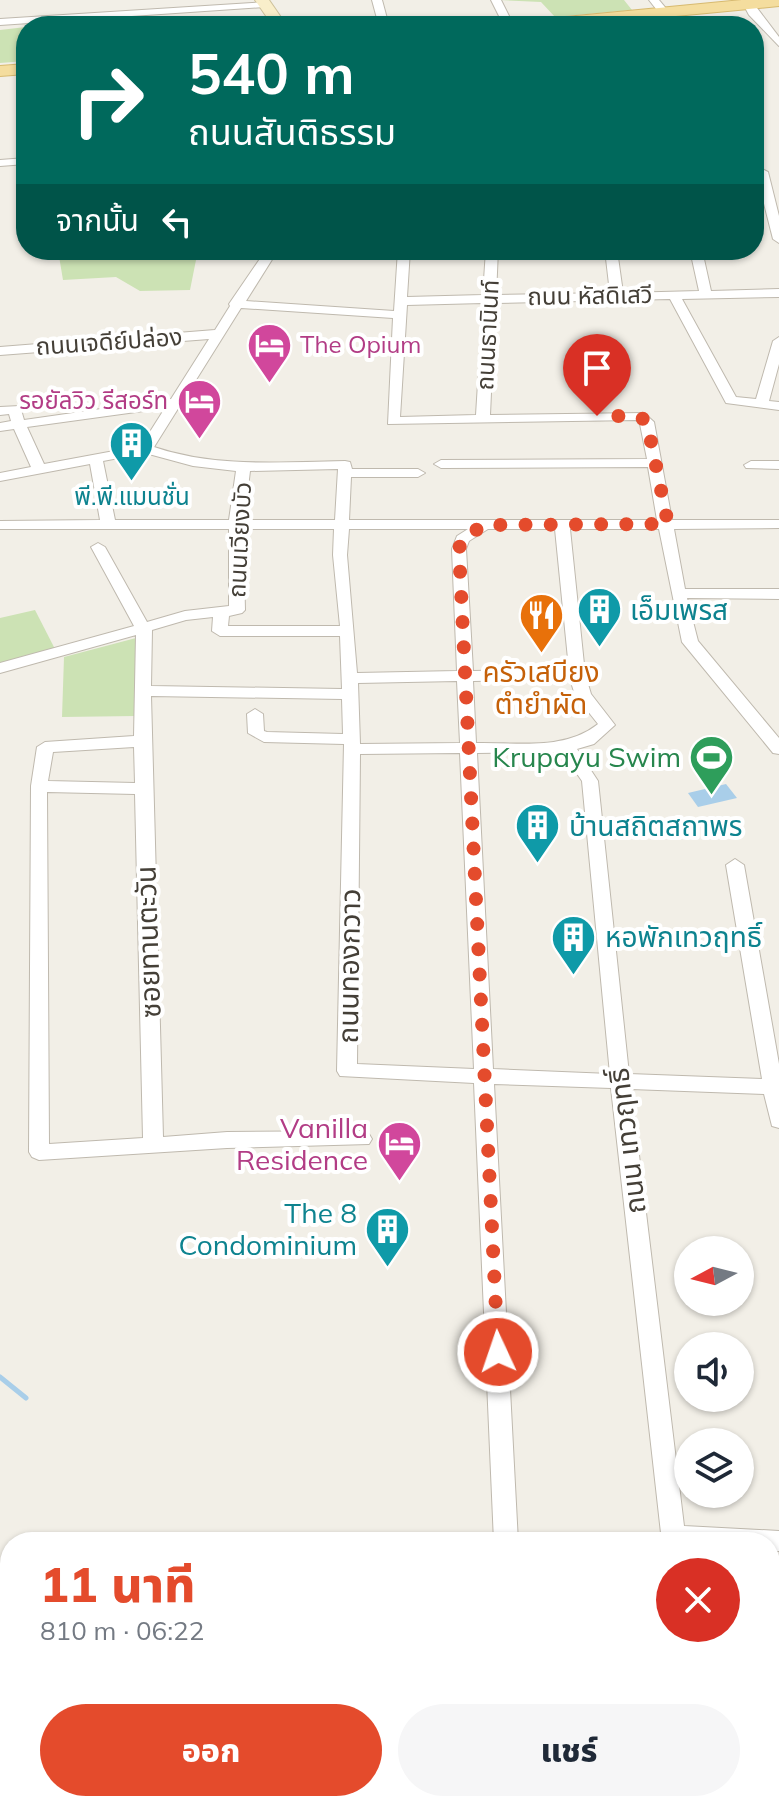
<!DOCTYPE html>
<html lang="th">
<head>
<meta charset="utf-8">
<style>
	:root { --surface:#fff; --page:#f6f6f7; --text:#1f2937; --muted:#747a83; --accent:#e44b2c }
	body { margin:0; font-family:Mulish,"Noto Sans Thai",sans-serif; background:var(--page); color:var(--text); height:100vh; display:flex; flex-direction:column; font-size:30px; white-space:nowrap }
	* { box-sizing:border-box; margin:0 }
	p { font-size:26px; color:var(--muted) }
	.icon { flex:none; width:44px; height:44px; fill:none; stroke:currentColor; stroke-width:2; stroke-linecap:round; stroke-linejoin:round }
	.map { position:relative; flex:1; overflow:hidden }
	.sheet { position:absolute; left:0px; top:1532px; width:780px; height:280px; display:flex; flex-direction:column; background:var(--surface); border-radius:32px 32px 0 0; box-shadow:0 2px 6px #0004 }
	.sheet>* { flex:none }
	.guide { position:absolute; left:16px; top:16px; width:748px; height:244px; border-radius:32px; box-shadow:0 2px 6px #0004; background:#00695c; color:#fff; overflow:hidden }
	.needle { width:52px; rotate:263deg }
	.tools { position:absolute; left:674px; top:1236px; display:grid; gap:16px }
	.tools a { display:grid; place-items:center; width:80px; height:80px; border-radius:50%; background:var(--surface); box-shadow:0 2px 6px #0004; font-size:40px }
	.pin { position:absolute; display:grid; place-items:center; width:68px; height:68px; color:#fff; margin:-82px -34px; border-radius:50% 50% 50% 0; rotate:-45deg; box-shadow:0 0 8px #0007 }
	.pin .icon { rotate:45deg }
	.me { position:absolute; width:88px; margin:-44px; rotate:357deg; stroke-linejoin:round; filter:drop-shadow(0 0 6px #0008) }
	.turn { display:flex; align-items:center; gap:28px; height:168px; padding:0 40px; font-size:36px }
	.turn .icon { width:104px; height:104px; stroke-width:2.5 }
	.turn b { display:block; font-size:56px; line-height:68px }
	.then { display:flex; align-items:center; height:76px; padding:0 40px; background:#0003; gap:16px; font-size:30px }
	.round { display:grid; place-items:center; flex:none; width:84px; height:84px; border-radius:42px; background:var(--page) }
	.summary { display:flex; align-items:center; justify-content:space-between; height:136px; padding:0 40px }
	h1 { font-size:48px; font-weight:800; line-height:60px; color:var(--accent) }
	.action { display:flex; gap:16px; margin-top:auto; padding:16px 40px }
	.action a { flex:1; height:92px; border-radius:48px; background:var(--accent); color:#fff; font-size:32px; font-weight:800; line-height:92px; text-align:center }
	.action a+a { background:var(--page); color:var(--text) }
	.map>svg:first-child { display:block }
	.green { fill:#cce2b4 }
	.water { fill:#a9cee9 }
	.lines { fill:none; stroke-linecap:round; stroke-linejoin:round }
	.stream { stroke:#a9cee9; stroke-width:5 }
	.street-casing { stroke:#bfb9ae; stroke-width:2 }
	.secondary-casing { stroke:#cdc19b; stroke-width:2 }
	.primary-casing { stroke:#d7ba70; stroke-width:2 }
	.highway-casing { stroke:#cd9d46; stroke-width:2 }
	.street { fill:#fff; fill-rule:evenodd }
	.secondary { fill:#f9eeca; fill-rule:evenodd }
	.primary { fill:#f4dd9e; fill-rule:evenodd }
	.highway { fill:#efc875; fill-rule:evenodd }
	.route { stroke:#e44b2c; stroke-width:14; stroke-dasharray:0 25.2 }
	.labels { text-anchor:middle; stroke-width:8; stroke-linejoin:round; paint-order:stroke }
	.far-street-label { font-size:24px; fill:#443f37; stroke:#fff }
	.far-hotel-label { font-size:24px; fill:#b23c85; stroke:#fff; text-anchor:start }
	.far-culture-label { font-size:24px; fill:#0d838f; stroke:#fff }
	.culture-label { font-size:28px; fill:#0d838f; stroke:#fff; text-anchor:start }
	.food-label { font-size:28px; fill:#c56008; stroke:#fff }
	.leisure-label { font-size:28px; fill:#27864d; stroke:#fff; text-anchor:end }
	.street-label { font-size:28px; fill:#443f37; stroke:#fff }
	.hotel-label { font-size:28px; fill:#b23c85; stroke:#fff; text-anchor:end }
</style>
</head>
<body>
<div class="map">
<svg width="779" height="1812" viewBox="0 0 779 1812">
	<rect width="100%" height="100%" fill="#f2efe7"/>
	<g class="green">
		<path d="M 500,0 L 624,0 L 632,10 L 555,17 L 541,2 Z"/>
		<path d="M 26,27 L 26,61 L 0,63 L 0,30 Z"/>
		<path d="M 58,250 L 181,250 L 180,252 L 197,255 L 190,290 L 140,291 L 116,277 L 63,280 Z"/>
		<path d="M 35,610 L 56,651 L 0,664 L 0,618 Z"/>
		<path d="M 136,638 L 136,716 L 62,717 L 64,657 Z"/>
	</g>
	<path class="water" d="M 726,784 L 737,798 L 698,807 L 688,793 Z"/>
	<g class="lines">
		<g class="stream">
			<path d="M 0,1377 L 26,1398"/>
			<path d="M 228,1802 L 241,1812"/>
		</g>
		<defs>
			<g id="street">
				<path d="M 372,0 L 382,0 L 389,26 L 379,26 Z"/>
				<path d="M 491,0 L 501,0 L 514,26 L 504,26 Z"/>
				<path d="M 649,0 L 659,0 L 669,12 L 660,14 Z"/>
				<path d="M 741,0 L 751,0 L 779,37 L 779,46 L 749,15 Z"/>
				<path d="M 267,2 L 267,6 L 264,7 L 0,25 L 0,19 Z"/>
				<path d="M 26,158 L 26,164 L 0,166 L 0,160 Z"/>
				<path d="M 762,169 L 768,172 L 779,216 L 779,243 L 773,239 L 756,172 Z"/>
				<path d="M 266,250 L 278,250 L 246,301 L 394,311 L 398,250 L 410,250 L 407,297 L 483,295 L 486,250 L 498,250 L 496,295 L 610,293 L 605,250 L 617,250 L 623,293 L 699,291 L 690,250 L 702,250 L 711,291 L 779,289 L 779,297 L 682,299 L 736,397 L 756,399 L 773,341 L 779,337 L 779,364 L 769,401 L 779,402 L 779,410 L 726,403 L 670,299 L 495,303 L 490,415 L 644,413 L 654,422 L 672,520 L 779,520 L 779,528 L 674,529 L 685,589 L 779,589 L 779,599 L 687,598 L 698,641 L 779,738 L 779,754 L 773,753 L 682,642 L 659,529 L 570,529 L 585,674 L 591,694 L 615,725 L 594,744 L 577,749 L 598,781 L 629,1074 L 762,1079 L 726,865 L 735,859 L 744,865 L 779,1064 L 779,1128 L 772,1126 L 764,1094 L 631,1089 L 684,1526 L 779,1531 L 779,1551 L 770,1551 L 770,1542 L 662,1542 L 611,1088 L 494,1084 L 518,1542 L 494,1542 L 474,1083 L 340,1076 L 337,1071 L 344,744 L 264,742 L 248,733 L 247,714 L 255,709 L 263,714 L 264,731 L 267,732 L 343,734 L 342,699 L 151,696 L 163,1137 L 227,1132 L 362,1131 L 369,1134 L 372,1139 L 369,1144 L 227,1148 L 39,1160 L 32,1157 L 29,1152 L 31,786 L 37,747 L 45,742 L 134,736 L 136,635 L 0,673 L 0,663 L 134,626 L 91,547 L 98,543 L 105,547 L 147,622 L 185,611 L 229,606 L 229,529 L 0,529 L 0,521 L 100,520 L 90,464 L 0,481 L 0,473 L 31,467 L 14,429 L 0,431 L 0,423 L 11,421 L 9,414 L 0,415 L 0,407 L 20,406 L 24,420 L 171,399 L 209,339 L 0,355 L 0,347 L 215,330 L 230,306 L 229,304 ZM 483,303 L 476,415 L 400,417 L 407,305 ZM 241,308 L 393,318 L 388,424 L 636,420 L 640,424 L 647,459 L 441,460 L 434,464 L 441,468 L 648,467 L 657,520 L 349,520 L 351,477 L 418,477 L 425,473 L 418,469 L 352,469 L 350,462 L 345,461 C 281,462 216,468 154,447 ZM 165,408 L 141,446 L 44,464 L 27,427 ZM 145,453 L 193,466 L 236,471 L 229,520 L 115,520 L 103,461 ZM 338,469 L 335,520 L 244,520 L 250,471 ZM 243,529 L 334,529 L 333,555 L 340,626 L 228,626 L 229,616 L 242,613 L 245,610 ZM 349,529 L 468,529 L 457,536 L 452,549 L 457,671 L 357,673 L 347,555 ZM 488,529 L 555,529 L 569,669 L 473,671 L 466,549 L 469,541 ZM 213,617 L 212,631 L 220,636 L 340,636 L 342,689 L 151,686 L 152,630 L 186,620 ZM 570,679 L 575,695 L 598,724 C 564,751 518,742 476,743 L 473,681 ZM 457,681 L 460,743 L 360,744 L 358,683 ZM 134,747 L 135,783 L 48,781 L 53,752 ZM 562,752 L 582,781 L 610,1074 L 493,1069 L 477,753 ZM 460,753 L 474,1069 L 357,1064 L 360,754 ZM 47,792 L 135,794 L 143,1138 L 49,1144 Z"/>
				<path d="M 751,461 L 779,461 L 779,469 L 746,468 L 744,465 Z"/>
				<path d="M 503,1802 L 529,1802 L 530,1812 L 504,1812 Z"/>
				<path d="M 689,1802 L 715,1802 L 716,1812 L 690,1812 Z"/>
			</g>
			<g id="secondary">
				<path d="M 255,0 L 269,0 L 287,26 L 273,26 Z"/>
				<path d="M 0,1622 L 10,1626 L 10,1661 L 0,1657 Z"/>
				<path d="M 179,1802 L 222,1802 L 226,1812 L 183,1812 Z"/>
			</g>
			<g id="primary">
				<path d="M 742,0 L 779,0 L 779,6 L 572,26 L 516,26 L 524,21 Z"/>
				<path d="M 26,64 L 26,74 L 0,76 L 0,66 Z"/>
			</g>
			<g id="highway">
				<path d="M 0,1654 L 10,1658 L 10,1705 L 0,1701 Z"/>
				<path d="M 0,1721 L 10,1725 L 10,1775 L 0,1771 Z"/>
				<path d="M 39,1802 L 93,1802 L 97,1812 L 43,1812 Z"/>
				<path d="M 130,1802 L 184,1802 L 188,1812 L 134,1812 Z"/>
			</g>
		</defs>
		<use href="#street" class="street-casing"/>
		<use href="#secondary" class="secondary-casing"/>
		<use href="#primary" class="primary-casing"/>
		<use href="#highway" class="highway-casing"/>
		<use href="#street" class="street"/>
		<use href="#secondary" class="secondary"/>
		<use href="#primary" class="primary"/>
		<use href="#highway" class="highway"/>
	</g>
	<g class="lines">
		<path class="route" d="M 498,1352 L 459,549 L 462,539 L 484,525 L 668,524 L 647,422 L 639,416 L 597,416"/>
	</g>
	<defs>
		<symbol id="hotel-pin" viewBox="-11 -11 22 30"><path d="M0 17L-7.5 6A9.5 9.5 0 1 1 7.5 6Z" fill="#d1479c" stroke="#fff"/><path d="M-6-4.5h1.5V1H6V5H4.5V3h-9V5H-6ZM-4 0a1.8 1.8 0 1 1 3.6 0ZM.5 0V-2.5h3Q6-2.5 6 0Z" fill="#fff"/></symbol>
		<symbol id="building-pin" viewBox="-11 -11 22 30"><path d="M0 17L-7.5 6A9.5 9.5 0 1 1 7.5 6Z" fill="#0f9aa8" stroke="#fff"/><path d="M-4-6H4V6H1V3H-1V6H-4ZM-2.5-4.3h1.7v1.8h-1.7ZM.8-4.3h1.7v1.8H.8ZM-2.5-1h1.7V.8h-1.7ZM.8-1h1.7V.8H.8Z" fill="#fff"/></symbol>
		<symbol id="restaurant-pin" viewBox="-11 -11 22 30"><path d="M0 17L-7.5 6A9.5 9.5 0 1 1 7.5 6Z" fill="#e8710a" stroke="#fff"/><path d="M-5-6h1v4h1v-4h1v4h1v-4h1v5L-1.5 .5V6h-2V.5L-5-1ZM5-6V6H3V1.5H1.5Q1.5-4 5-6Z" fill="#fff"/></symbol>
		<symbol id="stadium-pin" viewBox="-11 -11 22 30"><path d="M0 17L-7.5 6A9.5 9.5 0 1 1 7.5 6Z" fill="#2e9e5b" stroke="#fff"/><path d="M0-5a6.5 5 0 1 0 0 10a6.5 5 0 1 0 0-10ZM-3.5-1.8h7v3.6h-7Z" fill="#fff"/></symbol>
	</defs>
	<g fill-rule="evenodd">
		<use href="#hotel-pin" x="244" y="320" width="51" height="69"/>
		<use href="#hotel-pin" x="174" y="376" width="51" height="69"/>
		<use href="#building-pin" x="106" y="418" width="51" height="69"/>
		<use href="#building-pin" x="574" y="584" width="51" height="69"/>
		<use href="#restaurant-pin" x="516" y="590" width="51" height="69"/>
		<use href="#stadium-pin" x="686" y="732" width="51" height="69"/>
		<use href="#building-pin" x="512" y="800" width="51" height="69"/>
		<use href="#building-pin" x="548" y="912" width="51" height="69"/>
		<use href="#hotel-pin" x="374" y="1118" width="51" height="69"/>
		<use href="#building-pin" x="362" y="1204" width="51" height="69"/>
	</g>
	<g class="labels">
		<g class="far-street-label">
			<text transform="translate(590 296) rotate(-1)" y="8">ถนน หัสดิเสวี</text>
			<text transform="translate(488 335) rotate(-87)" y="8">ถนนธานินท์</text>
			<text transform="translate(109 342) rotate(-4)" y="8">ถนนเจดีย์ปล่อง</text>
			<text transform="translate(240 540) rotate(-87)" y="8">ถนนเวียงบัว</text>
		</g>
		<g class="far-hotel-label">
			<text x="300" y="353">The Opium</text>
			<text x="168" y="409" text-anchor="end">รอยัลวิว รีสอร์ท</text>
		</g>
		<g class="far-culture-label">
			<text x="132" y="505">พี.พี.แมนชั่น</text>
		</g>
		<g class="culture-label">
			<text x="630" y="620">เอ็มเพรส</text>
			<text x="569" y="836">บ้านสถิตสถาพร</text>
			<text x="605" y="947">หอพักเทวฤทธิ์</text>
			<text x="357" y="1223" text-anchor="end">The 8<tspan x="357" dy="32">Condominium</tspan></text>
		</g>
		<g class="food-label">
			<text x="541" y="682">ครัวเสบียง<tspan x="541" dy="32">ตำยำผัด</tspan></text>
		</g>
		<g class="leisure-label">
			<text x="681" y="767">Krupayu Swim</text>
		</g>
		<g class="street-label">
			<text transform="translate(148 942) rotate(-92)" y="10">ซอยทานตะวัน</text>
			<text transform="translate(349 966) rotate(-89)" y="10">ถนนทองกวาว</text>
			<text transform="translate(627 1141) rotate(-97)" y="10">ถนน เทวฤทธิ์</text>
		</g>
		<g class="hotel-label">
			<text x="368" y="1138">Vanilla<tspan x="368" dy="32">Residence</tspan></text>
		</g>
	</g>
</svg>
<div class="tools">
<a><svg class="needle" viewBox="-14 -14 28 28"><path d="M0-13l5 13h-10z" fill="#e53935"/><path d="M0 13l5-13h-10z" fill="#747a83"/></svg></a>
<a><svg class="icon" aria-label="sound" viewBox="0 0 24 24"><path d="M4 9h4l5-4v14l-5-4H4zM17 9q2 3 0 6"/></svg></a>
<a><svg class="icon" aria-label="layers" viewBox="0 0 24 24"><path d="M12 4l9 5-9 5-9-5zM3 14l9 5 9-5"/></svg></a>
</div>
<div class="pin" style="left:597px;top:416px;background:#d93025"><svg class="icon" aria-label="arrive" viewBox="0 0 24 24"><path d="M6 21V4h12l-3 4 3 4H6"/></svg></div>
<svg class="me" style="left:498px;top:1352px" viewBox="-20 -20 40 40"><circle r="17" fill="#e44b2c" stroke="#fff" stroke-width="3"/><path d="M0-11L8 9 0 5-8 9z" fill="#fff"/></svg>
<div class="guide">
<div class="turn"><svg class="icon" aria-label="right" viewBox="0 0 24 24"><path d="M7 20v-9h11M14 6l5 5-5 5"/></svg><div><b>540 m</b>ถนนสันติธรรม</div></div>
<div class="then">จากนั้น<svg class="icon" aria-label="left" viewBox="0 0 24 24"><path d="M17 20v-9H6M10 6l-5 5 5 5"/></svg></div>
</div>
<section class="sheet">
<div class="summary"><div><h1>11 นาที</h1><p>810 m · 06:22</p></div><a class="round" style="background:#d93025;color:#fff"><svg class="icon" aria-label="close" viewBox="0 0 24 24"><path d="M6 6l12 12M18 6L6 18"/></svg></a></div>
<div class="action"><a>ออก</a><a>แชร์</a></div>
</section>
</div>
</body>
</html>
